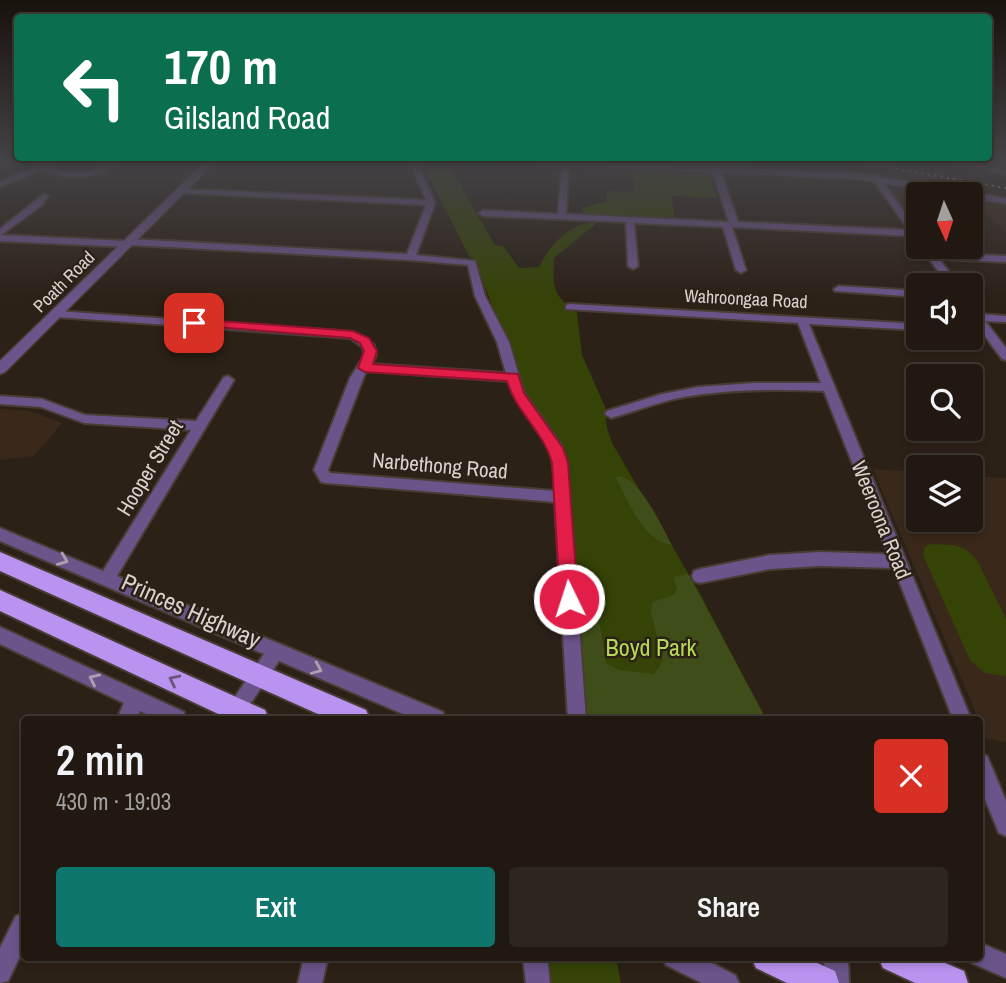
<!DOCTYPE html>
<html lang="en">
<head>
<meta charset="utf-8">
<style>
	:root { --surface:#211911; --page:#2d261f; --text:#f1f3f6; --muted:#a2a09f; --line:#3e3831; --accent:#0f766e }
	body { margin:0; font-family:"Archivo Narrow",sans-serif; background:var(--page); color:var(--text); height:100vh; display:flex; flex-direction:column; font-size:26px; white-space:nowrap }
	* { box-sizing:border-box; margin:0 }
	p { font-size:23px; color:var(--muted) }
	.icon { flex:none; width:38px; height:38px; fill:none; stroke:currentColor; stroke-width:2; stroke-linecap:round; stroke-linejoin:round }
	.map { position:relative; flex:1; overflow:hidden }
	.panel { position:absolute; left:21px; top:716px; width:962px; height:245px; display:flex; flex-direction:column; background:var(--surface); border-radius:7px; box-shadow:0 4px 10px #0003,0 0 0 2px var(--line) }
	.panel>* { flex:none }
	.top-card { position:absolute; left:14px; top:14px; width:978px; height:147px; border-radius:7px; box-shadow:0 4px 10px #0003,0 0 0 2px var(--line); background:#0b6e4f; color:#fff; overflow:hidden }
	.needle { width:46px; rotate:177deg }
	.controls { position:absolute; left:906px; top:182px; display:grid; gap:14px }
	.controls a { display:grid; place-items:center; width:77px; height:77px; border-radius:7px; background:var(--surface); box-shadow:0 4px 10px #0003,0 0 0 2px var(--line); font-size:35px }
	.pin { position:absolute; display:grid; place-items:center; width:60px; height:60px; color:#fff; margin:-30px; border-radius:14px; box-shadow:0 4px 10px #0006 }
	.me { position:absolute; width:77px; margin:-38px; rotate:356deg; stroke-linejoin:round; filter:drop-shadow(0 0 5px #0008) }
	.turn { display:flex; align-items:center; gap:24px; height:147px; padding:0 35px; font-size:32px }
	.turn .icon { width:91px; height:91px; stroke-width:2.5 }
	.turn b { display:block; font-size:49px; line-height:60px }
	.round { display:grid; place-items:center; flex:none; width:74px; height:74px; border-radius:7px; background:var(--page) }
	.head { display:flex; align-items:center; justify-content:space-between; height:119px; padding:0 35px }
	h1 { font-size:42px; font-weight:600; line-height:52px }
	.primary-button { display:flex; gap:14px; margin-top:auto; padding:14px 35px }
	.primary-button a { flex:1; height:80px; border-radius:7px; background:var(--accent); color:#fff; font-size:28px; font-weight:600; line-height:80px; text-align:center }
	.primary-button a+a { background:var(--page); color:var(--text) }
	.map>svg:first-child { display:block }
	.built { fill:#3a291a }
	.green { fill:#354306 }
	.forest { fill:#3f4e19 }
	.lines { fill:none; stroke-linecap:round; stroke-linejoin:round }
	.minor-casing { stroke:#483d34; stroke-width:4 }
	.tertiary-casing { stroke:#483d34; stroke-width:3 }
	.trunk-casing { stroke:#483d34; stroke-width:4 }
	.minor { fill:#6a5489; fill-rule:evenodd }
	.tertiary { fill:#6a5489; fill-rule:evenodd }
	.trunk { fill:#ba93f0; fill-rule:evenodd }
	.rail { stroke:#c1b8b2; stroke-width:2; stroke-dasharray:2 4.5; stroke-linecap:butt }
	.oneway { stroke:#ada0b1 }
	.oneway2 { stroke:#6c5479 }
	.route { fill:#e11d48; stroke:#92132f; stroke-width:2 }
	.labels { text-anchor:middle; stroke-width:5; stroke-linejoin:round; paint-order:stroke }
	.far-street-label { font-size:18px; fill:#dad2cc; stroke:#2c2117 }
	.street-label { font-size:21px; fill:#dad2cc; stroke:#2c2117 }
	.near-street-label { font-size:24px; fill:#dad2cc; stroke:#2c2117 }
	.near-park-label { font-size:24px; fill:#b6d959; stroke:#2c2117 }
</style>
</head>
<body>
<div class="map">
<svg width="1006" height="983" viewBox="0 0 1006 983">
	<rect width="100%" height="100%" fill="#2c2117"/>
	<g class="built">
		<path d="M 882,180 L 961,194 L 921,188 L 925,194 L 919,194 L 919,211 L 906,210 Z"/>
		<path d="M 971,198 L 1006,202 L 1006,232 L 1004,231 Z"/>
		<path d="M 0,409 L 30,411 L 62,423 L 34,456 L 0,460 Z"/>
		<path d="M 873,469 L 919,472 L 919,520 L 971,520 L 971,476 L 1006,478 L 1006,742 L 987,739 Z"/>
	</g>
	<g class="green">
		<path d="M 421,161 L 452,163 L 450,168 L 495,245 L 503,246 L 519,268 L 539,267 C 550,244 572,221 598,222 L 554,258 C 553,287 552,295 577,313 L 582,355 L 605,407 L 607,428 L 612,443 L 699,592 L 766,719 L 587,719 L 569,461 L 528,399 L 475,260 L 469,256 Z"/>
		<path d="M 633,170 L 705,173 L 710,176 L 717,198 L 671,196 L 675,218 L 582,214 L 582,208 L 607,201 L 607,191 L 630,192 L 634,189 Z"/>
		<path d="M 929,544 L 954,545 L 965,549 L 977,560 L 1006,619 L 1006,676 L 985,673 L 970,660 L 923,555 L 925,547 Z"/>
		<path d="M 547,957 L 616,957 L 621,983 L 548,983 Z"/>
	</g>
	<g class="forest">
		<path d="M 618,476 C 641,478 661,526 672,545 C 643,542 628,500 616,478 Z"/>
		<path d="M 584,573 L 596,601 L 606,663 L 619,670 L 654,674 L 663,661 L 651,612 L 653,602 L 674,595 L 677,589 L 673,577 L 688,574 L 766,719 L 587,719 L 577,576 Z"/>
	</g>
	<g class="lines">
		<defs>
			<g id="minor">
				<path d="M 48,161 L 59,161 L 47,167 C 64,173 82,176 99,168 C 107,165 111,161 121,161 L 102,173 L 81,177 L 62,176 L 41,170 L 0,187 L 0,182 Z"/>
				<path d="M 409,161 L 417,161 L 435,203 L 416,255 L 475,261 L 485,296 L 509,342 L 524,393 L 561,445 L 567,463 L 586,719 L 568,719 L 555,502 L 326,483 L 321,482 L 314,470 L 350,378 L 364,356 L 363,347 L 350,338 L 57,317 L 52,314 L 57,311 L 353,332 L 374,345 L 376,356 L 371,364 L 506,373 L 497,342 L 475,296 L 468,265 L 410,260 L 132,245 L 128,247 L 0,241 L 0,229 L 44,194 L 48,196 L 42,205 L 1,235 L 126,241 L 130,239 L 407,254 L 426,205 L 182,193 L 178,191 L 182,189 L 426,200 ZM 366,371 L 508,381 C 516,409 542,426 550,452 C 555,465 554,478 555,491 L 330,473 L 328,470 Z"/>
				<path d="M 562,161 L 569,163 L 566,214 L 729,222 L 712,170 L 716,168 L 720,170 L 738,222 L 909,230 L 871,177 L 875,175 L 878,175 L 919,232 L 919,239 L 912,236 L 732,227 L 746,270 L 741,273 L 736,270 L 723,227 L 634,223 L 638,266 L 633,269 L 628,266 L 626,222 L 483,216 L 479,213 L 483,210 L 558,214 Z"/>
				<path d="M 938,161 L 956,161 L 1006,170 L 1006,174 Z"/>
				<path d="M 920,247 L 930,247 L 935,253 L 1006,256 L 1006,262 L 939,259 L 959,285 L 949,285 Z"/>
				<path d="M 839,286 L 919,291 L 919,297 L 835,291 L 834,289 Z"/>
				<path d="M 570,304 L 919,324 L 919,330 L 809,324 L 971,719 L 953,719 L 894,568 L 820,566 L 770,569 L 700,583 L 694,581 L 692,576 L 694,571 L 700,569 L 770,555 L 820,552 L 888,554 L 824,391 C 776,389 726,389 679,398 C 655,403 633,412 611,418 L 605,414 L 607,411 L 662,394 L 698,387 L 753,383 L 821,383 L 798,323 L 566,309 L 566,305 Z"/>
				<path d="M 971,306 L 980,314 L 1006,316 L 1006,322 L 985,321 L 1006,348 L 1006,360 L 1002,359 L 971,317 Z"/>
				<path d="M 228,376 L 234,380 L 117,576 L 443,712 L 445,719 L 415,719 L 279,661 L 240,719 L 220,719 L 264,654 L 0,541 L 0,528 L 103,571 L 191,430 L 84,423 L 41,407 L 0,404 L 0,396 L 42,399 L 85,415 L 196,421 L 224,377 Z"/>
				<path d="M 0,627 L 184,712 L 186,719 L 157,719 L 140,711 L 136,719 L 117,719 L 124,703 L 0,644 Z"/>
				<path d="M 980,753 L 987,756 L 1006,801 L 1006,836 L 999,833 L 980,787 Z"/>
				<path d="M 24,913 L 24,948 L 8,981 L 0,983 L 0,948 L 16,916 Z"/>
				<path d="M 980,943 L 1006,954 L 1006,978 L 972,963 L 969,957 L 980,957 Z"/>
				<path d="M 304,957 L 328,957 L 322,983 L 298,983 Z"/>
				<path d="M 523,957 L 547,957 L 550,983 L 526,983 Z"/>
				<path d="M 662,957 L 700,957 L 735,975 L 739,983 L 702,983 L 666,965 Z"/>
				<path d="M 824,957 L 848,957 L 849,983 L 825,983 Z"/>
			</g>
			<g id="tertiary">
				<path d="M 206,161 L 216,161 L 5,372 L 0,374 L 0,361 Z"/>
				<path d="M 513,161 L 585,161 L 856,173 L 1006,198 L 1006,204 L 971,198 L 971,194 L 951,194 L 856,179 L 517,164 Z"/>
			</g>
			<g id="trunk">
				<path d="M 0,552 L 366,710 L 370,719 L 329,719 L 0,571 Z"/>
				<path d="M 0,590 L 265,710 L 269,719 L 229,719 L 0,611 Z"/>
				<path d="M 751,957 L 804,957 L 835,971 L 839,983 L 787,983 L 756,968 Z"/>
				<path d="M 878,957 L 931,957 L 964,971 L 968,983 L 915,983 L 883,968 Z"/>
			</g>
		</defs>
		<use href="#minor" class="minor-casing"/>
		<use href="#tertiary" class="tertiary-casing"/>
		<use href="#trunk" class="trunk-casing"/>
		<use href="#minor" class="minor"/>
		<use href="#tertiary" class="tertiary"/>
		<use href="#trunk" class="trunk"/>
		<path class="rail" d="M 851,161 L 1006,188"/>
	</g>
	<defs><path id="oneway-chevron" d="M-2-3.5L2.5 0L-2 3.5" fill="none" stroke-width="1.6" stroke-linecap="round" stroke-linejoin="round" transform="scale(1.75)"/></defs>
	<g class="oneway">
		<use href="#oneway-chevron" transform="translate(63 560) rotate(22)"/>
		<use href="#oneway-chevron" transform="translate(317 669) rotate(23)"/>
		<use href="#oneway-chevron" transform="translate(94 679) rotate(-155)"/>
	</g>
	<use class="oneway2" href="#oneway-chevron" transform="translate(174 680) rotate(-154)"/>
	<linearGradient id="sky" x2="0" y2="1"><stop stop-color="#18120d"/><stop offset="0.54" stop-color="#454347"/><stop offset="1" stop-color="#454347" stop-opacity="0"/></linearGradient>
	<rect width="1006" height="299" fill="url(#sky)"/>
	<path class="route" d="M 194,319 L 353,331 L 369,338 L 377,351 L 373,364 L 518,374 L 524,393 L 563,448 L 568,463 L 578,599 L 575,605 L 569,607 L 562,605 L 560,599 L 552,463 C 544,432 516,412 507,381 L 365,372 L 358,368 L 364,351 L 360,343 L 350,338 L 190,325 L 188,323 Z"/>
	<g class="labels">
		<g class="far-street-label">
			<text transform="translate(64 282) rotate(-45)" y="6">Poath Road</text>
			<text transform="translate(746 299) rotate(3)" y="6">Wahroongaa Road</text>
		</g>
		<g class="street-label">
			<text transform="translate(440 466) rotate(5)" y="7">Narbethong Road</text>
			<text transform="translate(150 468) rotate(-59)" y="7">Hooper Street</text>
			<text transform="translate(881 520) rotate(68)" y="7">Weeroona Road</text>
		</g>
		<g class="near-street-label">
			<text transform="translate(191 611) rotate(24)" y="8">Princes Highway</text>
		</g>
		<g class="near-park-label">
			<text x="651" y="656">Boyd Park</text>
		</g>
	</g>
</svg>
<div class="controls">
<a><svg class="needle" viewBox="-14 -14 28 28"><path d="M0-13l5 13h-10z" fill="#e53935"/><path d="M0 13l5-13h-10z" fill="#a2a09f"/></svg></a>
<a><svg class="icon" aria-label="sound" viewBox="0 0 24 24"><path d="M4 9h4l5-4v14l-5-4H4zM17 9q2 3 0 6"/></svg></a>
<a><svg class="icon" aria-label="search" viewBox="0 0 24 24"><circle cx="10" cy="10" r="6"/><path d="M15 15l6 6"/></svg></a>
<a><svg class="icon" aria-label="layers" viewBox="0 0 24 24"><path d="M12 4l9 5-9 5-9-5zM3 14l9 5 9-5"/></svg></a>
</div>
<div class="pin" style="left:194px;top:323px;background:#d93025"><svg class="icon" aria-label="arrive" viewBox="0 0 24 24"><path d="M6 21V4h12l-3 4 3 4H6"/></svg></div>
<svg class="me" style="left:569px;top:599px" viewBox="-20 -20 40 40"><circle r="17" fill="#e11d48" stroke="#fff" stroke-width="3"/><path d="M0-11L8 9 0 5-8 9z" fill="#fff"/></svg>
<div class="top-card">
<div class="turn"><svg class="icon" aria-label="left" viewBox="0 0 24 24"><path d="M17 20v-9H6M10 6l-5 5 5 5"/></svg><div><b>170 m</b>Gilsland Road</div></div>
</div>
<section class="panel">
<div class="head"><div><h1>2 min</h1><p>430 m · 19:03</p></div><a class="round" style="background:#d93025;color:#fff"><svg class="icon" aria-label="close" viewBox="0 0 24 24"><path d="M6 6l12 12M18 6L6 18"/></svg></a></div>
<div class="primary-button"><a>Exit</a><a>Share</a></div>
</section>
</div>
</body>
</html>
